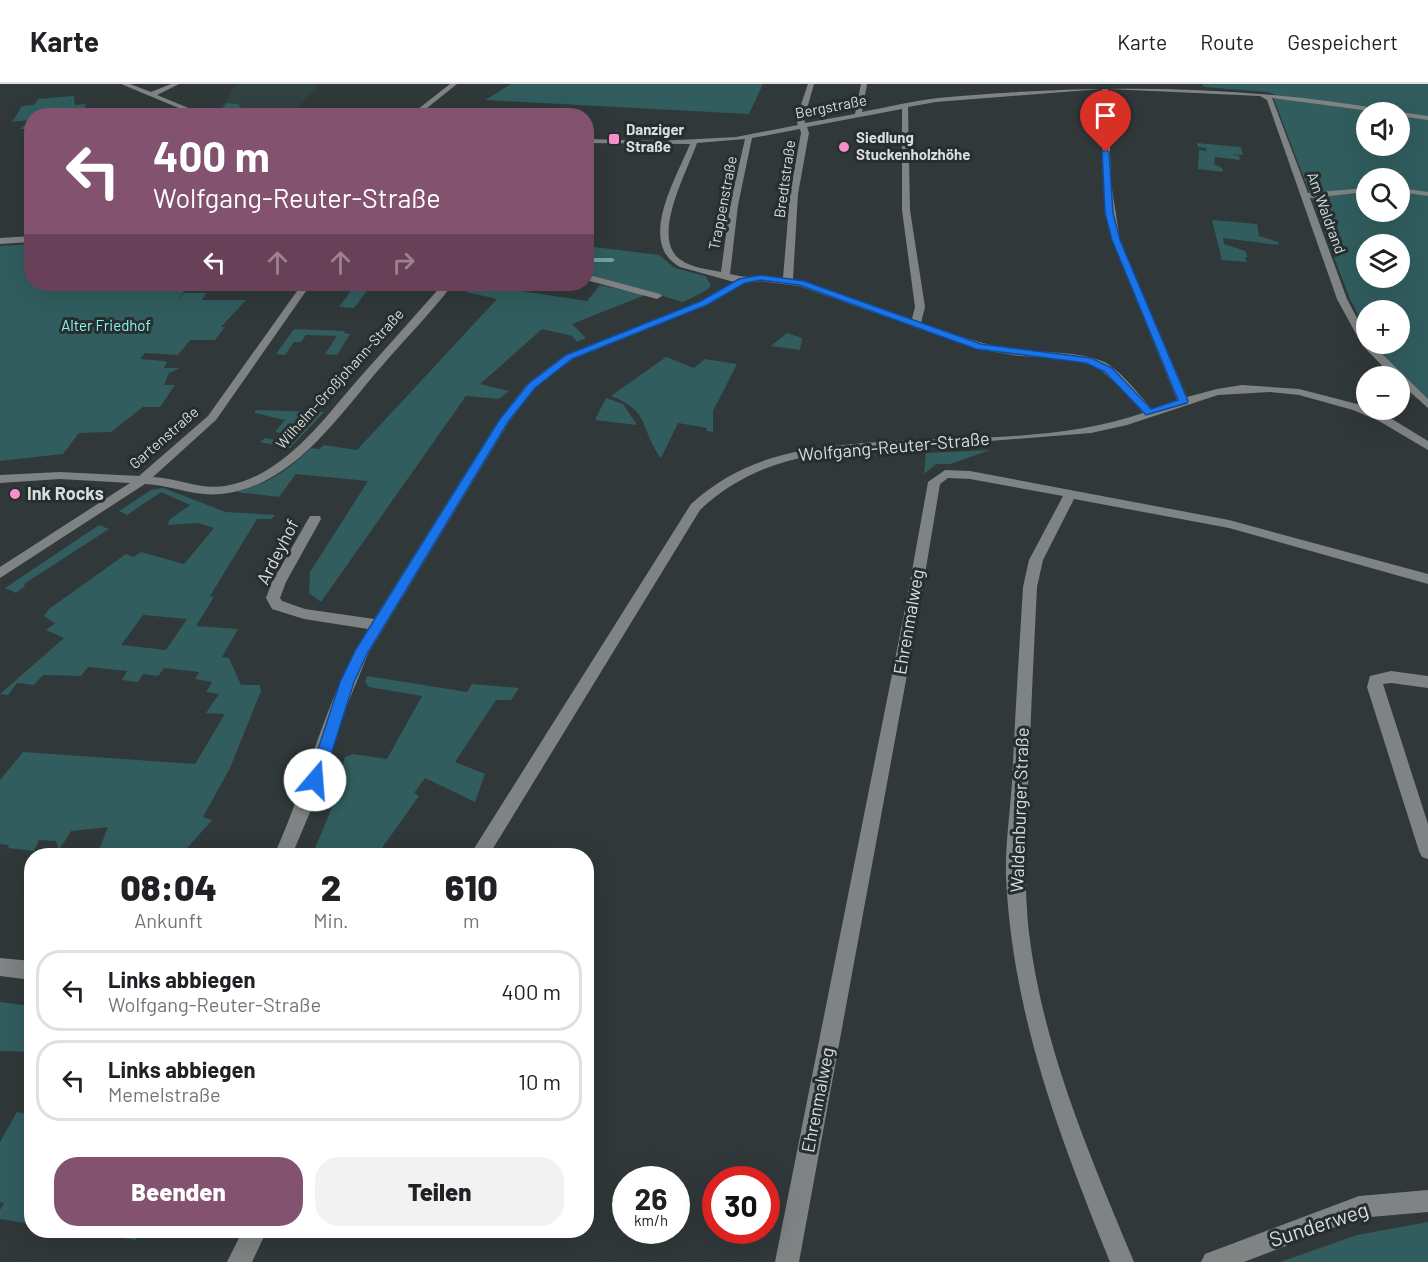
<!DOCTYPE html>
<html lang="de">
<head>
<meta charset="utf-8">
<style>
	:root { --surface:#fff; --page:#f2f2f2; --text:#202124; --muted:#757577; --line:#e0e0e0; --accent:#82526e }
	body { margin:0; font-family:Barlow,sans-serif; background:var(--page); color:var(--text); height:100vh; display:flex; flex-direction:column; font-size:22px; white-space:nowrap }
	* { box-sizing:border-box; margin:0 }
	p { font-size:20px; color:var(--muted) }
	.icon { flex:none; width:33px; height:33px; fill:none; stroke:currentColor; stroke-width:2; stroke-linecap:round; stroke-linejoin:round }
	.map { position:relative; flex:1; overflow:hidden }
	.side { position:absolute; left:24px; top:764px; width:570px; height:390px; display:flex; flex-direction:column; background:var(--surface); border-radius:24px; box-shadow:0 6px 24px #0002 }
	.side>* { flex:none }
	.guide { position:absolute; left:24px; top:24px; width:570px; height:183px; border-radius:24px; box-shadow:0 6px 24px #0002; background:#82526e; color:#fff; overflow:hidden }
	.controls { position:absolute; left:1356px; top:18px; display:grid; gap:12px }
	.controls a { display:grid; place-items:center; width:54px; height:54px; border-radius:50%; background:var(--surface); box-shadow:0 6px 24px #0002; font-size:30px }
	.speed { position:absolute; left:612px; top:1082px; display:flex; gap:12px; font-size:30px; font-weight:700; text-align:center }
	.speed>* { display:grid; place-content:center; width:78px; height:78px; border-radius:50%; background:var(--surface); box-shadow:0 6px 24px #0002; line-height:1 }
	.speed small { font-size:15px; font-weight:400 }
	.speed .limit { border:9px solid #d22; background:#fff; color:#111 }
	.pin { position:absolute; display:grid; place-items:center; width:51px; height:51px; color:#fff; margin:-62px -26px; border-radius:50% 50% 50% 0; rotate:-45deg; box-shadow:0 0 6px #0007 }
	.pin .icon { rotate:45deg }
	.me { position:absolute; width:66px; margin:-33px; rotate:18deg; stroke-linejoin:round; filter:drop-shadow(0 0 4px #0008) }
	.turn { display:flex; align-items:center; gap:21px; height:126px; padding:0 30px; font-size:27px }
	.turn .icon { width:78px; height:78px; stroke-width:2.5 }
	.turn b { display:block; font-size:42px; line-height:51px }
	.lanes { display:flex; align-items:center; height:57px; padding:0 30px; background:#0003; justify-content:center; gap:30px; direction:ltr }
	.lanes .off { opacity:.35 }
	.eta { display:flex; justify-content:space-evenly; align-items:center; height:102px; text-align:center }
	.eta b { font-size:36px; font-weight:800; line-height:42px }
	.primary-button { display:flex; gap:12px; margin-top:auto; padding:12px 30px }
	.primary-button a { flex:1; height:69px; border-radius:24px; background:var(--accent); color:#fff; font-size:24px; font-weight:800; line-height:69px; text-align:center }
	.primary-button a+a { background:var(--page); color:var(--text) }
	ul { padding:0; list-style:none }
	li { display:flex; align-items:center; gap:18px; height:81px; margin:0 12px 9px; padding:0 18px; border:3px solid var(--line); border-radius:24px }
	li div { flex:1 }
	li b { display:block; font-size:22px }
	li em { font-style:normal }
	header { display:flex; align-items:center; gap:36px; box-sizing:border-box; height:84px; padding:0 30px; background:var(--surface); border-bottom:2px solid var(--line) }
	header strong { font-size:28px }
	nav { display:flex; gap:33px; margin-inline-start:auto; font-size:21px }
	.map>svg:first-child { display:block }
	.built { fill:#314242 }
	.green { fill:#315d5e; fill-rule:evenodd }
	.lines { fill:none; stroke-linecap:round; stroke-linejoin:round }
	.stream { fill:#72a1a2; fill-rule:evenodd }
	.minor { fill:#7f8383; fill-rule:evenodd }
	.route { fill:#1a73e8; stroke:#114b97; stroke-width:1.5 }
	.poi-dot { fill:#f98fc8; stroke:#262e2e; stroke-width:2 }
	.labels { text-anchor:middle; stroke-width:6; stroke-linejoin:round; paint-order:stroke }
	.far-street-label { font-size:15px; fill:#d8dddd; stroke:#262e2e }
	.far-poi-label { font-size:15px; font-weight:bold; fill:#d8dddd; stroke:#262e2e; text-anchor:start }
	.far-park-label { font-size:15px; fill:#8df3f5; stroke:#262e2e }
	.street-label { font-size:18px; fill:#d8dddd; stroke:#262e2e }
	.poi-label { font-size:18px; font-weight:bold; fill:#d8dddd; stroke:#262e2e; text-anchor:start }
	.near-street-label { font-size:21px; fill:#d8dddd; stroke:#262e2e }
</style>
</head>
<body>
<header>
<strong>Karte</strong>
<nav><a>Karte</a><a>Route</a><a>Gespeichert</a></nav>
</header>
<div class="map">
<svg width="1428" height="1178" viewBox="0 0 1428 1178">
	<rect width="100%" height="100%" fill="#303839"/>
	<path class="built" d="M 236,0 L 320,0 L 291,31 L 218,29 Z"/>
	<g class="green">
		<path d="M 511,0 L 763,0 L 749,30 L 485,16 Z"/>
		<path d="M 1202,0 L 1428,0 L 1428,315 L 1386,275 L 1376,260 L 1400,260 L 1400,226 L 1366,226 L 1366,246 L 1350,215 L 1273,13 L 1276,11 L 1268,8 L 1204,3 ZM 1366,28 L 1400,28 L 1400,62 L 1366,62 ZM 1366,94 L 1400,94 L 1400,128 L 1366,128 ZM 1366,160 L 1400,160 L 1400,194 L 1366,194 Z"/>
		<path d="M 74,12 L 75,21 L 86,20 L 83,28 L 103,26 L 100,31 L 32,32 L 31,45 L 20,45 L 30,36 L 12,38 L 22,22 L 34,21 L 38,15 Z"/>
		<path d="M 227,19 L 238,20 L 241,24 L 277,28 L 274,32 L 218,29 Z"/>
		<path d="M 1197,59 L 1241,63 L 1243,71 L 1231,70 L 1239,72 L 1240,76 L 1215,73 L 1214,80 L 1222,84 L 1223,88 L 1198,85 L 1199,66 L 1207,67 L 1206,64 L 1198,63 Z"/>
		<path d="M 1212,136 L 1257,140 L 1259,152 L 1278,158 L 1279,161 L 1223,154 L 1224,160 L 1245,167 L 1248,173 L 1245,174 L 1247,178 L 1222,176 Z"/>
		<path d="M 31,160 L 32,200 L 190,200 L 175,219 L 184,209 L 206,209 L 202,216 L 246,216 L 221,243 L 225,243 L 215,256 L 190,256 L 178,271 L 145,269 L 140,275 L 164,277 L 167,278 L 164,284 L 180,284 L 169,289 L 164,301 L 175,301 L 160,323 L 143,323 L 111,348 L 79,349 L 63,370 L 0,377 L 0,162 Z"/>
		<path d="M 586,162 L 659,171 L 675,184 L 705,192 L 711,201 L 707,206 L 683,218 L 587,190 Z"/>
		<path d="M 356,200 L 372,200 L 354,224 L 339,223 Z"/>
		<path d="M 474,200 L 587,217 L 600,201 L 645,211 L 572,240 L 586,254 L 577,258 L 572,252 L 542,245 L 480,300 L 509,307 L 499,315 L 466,312 L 321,518 L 309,509 L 310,488 L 368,397 L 296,390 L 279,413 L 236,408 C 267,400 288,387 311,364 L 319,365 L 324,361 L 357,366 L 497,215 L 466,208 Z"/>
		<path d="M 294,245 L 345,247 L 344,249 L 350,250 L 337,271 L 325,270 L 337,252 L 306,251 L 301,258 L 294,258 L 285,271 L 276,270 Z"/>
		<path d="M 787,249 L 802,254 L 800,266 L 771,262 Z"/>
		<path d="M 666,273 L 694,284 L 705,275 L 737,280 L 713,327 L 713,348 L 706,347 L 707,344 L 678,339 L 661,374 C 639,344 651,327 611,312 Z"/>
		<path d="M 606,314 L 623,320 L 637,341 L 595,336 Z"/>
		<path d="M 255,326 L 324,328 L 290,364 L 260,358 L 265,354 L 274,356 L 281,349 L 275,348 L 285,336 L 255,329 Z"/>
		<path d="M 990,366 L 950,380 L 936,380 L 924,390 L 926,369 Z"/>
		<path d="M 163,404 L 226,428 L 275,431 L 272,435 L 257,435 L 210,512 L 214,513 L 196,542 L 238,545 L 222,573 L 229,574 L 241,601 L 260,601 L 261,607 L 230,684 L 203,733 L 212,736 L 181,771 L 97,771 L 108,743 L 71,747 L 59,766 L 56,757 L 39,756 L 34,767 L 8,764 L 9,761 L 0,760 L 0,696 L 23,668 L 195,680 L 225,630 L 206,629 L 219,610 L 206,608 L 212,598 L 195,595 L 199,588 L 164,584 L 158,592 L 143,590 L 138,598 L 122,596 L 127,587 L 88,583 L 81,592 L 43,591 L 34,601 L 17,599 L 8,611 L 0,610 L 64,554 L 46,546 L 55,539 L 44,532 L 49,525 L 126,470 L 133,473 L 141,468 L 184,480 L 214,444 L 198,439 L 168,441 L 169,436 L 190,421 L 161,408 L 127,431 L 119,427 L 151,406 ZM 143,531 L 187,535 L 166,566 L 121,561 Z"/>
		<path d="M 99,441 L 109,445 L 24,500 L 25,502 L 16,509 L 5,504 Z"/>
		<path d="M 367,592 L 467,608 L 472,600 L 519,604 L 511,616 L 496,616 L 455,678 L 485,690 L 475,718 L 425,694 L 414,709 L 419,712 L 377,771 L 312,771 L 329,731 L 345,673 L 353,670 L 387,675 L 422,612 L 369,603 L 365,598 Z"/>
		<path d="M 0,918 L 31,922 L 31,968 L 0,967 Z"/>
		<path d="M 31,1026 L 31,1140 L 0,1135 L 0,1126 L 4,1119 L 0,1118 L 0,1058 L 17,1028 L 29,1030 Z"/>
		<path d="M 1428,1138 L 1428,1178 L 1280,1178 L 1357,1151 Z"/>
		<path d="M 72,1146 L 139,1146 L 136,1156 Z"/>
	</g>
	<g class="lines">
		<path class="stream" d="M 586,174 L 612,174 L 615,176 L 612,178 L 586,178 Z"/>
		<g class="minor">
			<path d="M 121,0 L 130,0 L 151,8 L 171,0 L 179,0 L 157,11 L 208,32 L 198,32 Z"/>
			<path d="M 450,0 L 457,0 L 417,32 L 409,32 Z"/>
			<path d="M 808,0 L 814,0 L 804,35 L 805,39 L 855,30 L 861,0 L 867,0 L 862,28 C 887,23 913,17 938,14 C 1088,0 1243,0 1391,27 L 1392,28 L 1378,28 L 1272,14 L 1308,109 L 1366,104 L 1366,108 L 1310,114 L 1347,215 L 1366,251 L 1366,260 L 1372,260 L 1428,315 L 1428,324 L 1400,299 L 1400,292 L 1392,292 L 1362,261 L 1337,215 L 1267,16 L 1260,12 L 1108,5 L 1111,99 L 1120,156 L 1187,313 L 1217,305 L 1242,301 L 1299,305 L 1361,321 L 1366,326 L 1387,332 L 1428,357 L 1428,366 L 1379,337 L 1353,326 L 1299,311 L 1270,308 L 1218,311 L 1127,341 L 1091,349 L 814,371 C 770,379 733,395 700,426 L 489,771 L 470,771 L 691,420 C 750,366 818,362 894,357 C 976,353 1065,356 1143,329 L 1120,303 L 1096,282 L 1060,274 L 1020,272 L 976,265 L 799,202 L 761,197 L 745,199 L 707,221 L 573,275 L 535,304 L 509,338 L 368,570 L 348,619 L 313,721 L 292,771 L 274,771 C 308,697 325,614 368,545 L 304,535 L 272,525 L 266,514 L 272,498 L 310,432 L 320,432 L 321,435 L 286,498 L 280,514 L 282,517 L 305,525 L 374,535 L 498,337 L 527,300 L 565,271 L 701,217 L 734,198 L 680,183 C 636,159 677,93 690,60 L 586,59 L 586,55 L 659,57 L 736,53 L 798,41 L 796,35 ZM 1102,5 L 1103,99 L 1112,156 L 1177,316 L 1152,325 C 1140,312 1119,284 1102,277 C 1076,267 1047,269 1019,266 C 985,262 954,250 921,239 L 925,223 L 910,126 L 908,23 L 936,18 ZM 902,25 L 902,126 L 915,223 L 912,235 L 804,197 L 793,195 L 798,110 L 809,49 L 807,43 ZM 800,45 L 801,49 L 790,110 L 783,194 C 765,192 747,195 730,190 L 738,121 L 752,54 ZM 745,55 L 730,121 L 721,188 C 708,185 692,184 681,176 C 649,155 688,86 697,59 Z"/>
			<path d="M 1398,28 L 1400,28 L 1428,32 L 1428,36 L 1400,32 Z"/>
			<path d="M 1400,104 L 1428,108 L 1428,112 L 1400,108 Z"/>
			<path d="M 32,152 L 32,158 L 0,160 L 0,154 Z"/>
			<path d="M 586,190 L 660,210 L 662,212 L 657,215 L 586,196 Z"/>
			<path d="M 302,200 L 311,200 L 216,336 L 153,393 C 178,394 200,406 225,402 C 285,392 324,334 361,292 C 389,261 416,230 443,200 L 453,200 C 431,229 405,255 381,283 C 338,332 293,403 221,410 C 195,413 171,401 145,400 L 0,494 L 0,483 L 130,399 L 60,395 L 0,399 L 0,391 L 60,388 L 139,392 L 208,332 Z"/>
			<path d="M 945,386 L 970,387 L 1229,436 L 1428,490 L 1428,500 L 1229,444 L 1074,415 L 1043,476 L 1037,503 C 1034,564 1031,624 1029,685 C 1026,740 1023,794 1029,849 C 1043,964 1090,1072 1134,1178 L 1110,1178 C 1059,1051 1013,932 1006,794 C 1005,762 1010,730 1012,698 C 1015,633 1019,568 1023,503 L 1029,476 L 1063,412 L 970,395 L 948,394 L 940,400 L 920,520 L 799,1178 L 775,1178 L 906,520 L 928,398 Z"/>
			<path d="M 1391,587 L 1428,592 L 1428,604 L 1391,599 L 1383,600 L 1428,740 L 1428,775 L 1422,773 L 1419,767 L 1367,603 L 1370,592 Z"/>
			<path d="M 0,874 L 32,877 L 32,896 L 0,892 Z"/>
			<path d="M 1428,1106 L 1428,1128 L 1359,1134 L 1244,1178 L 1201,1178 L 1205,1170 L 1359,1112 Z"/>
			<path d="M 243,1146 L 267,1146 L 252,1178 L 227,1178 Z"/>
		</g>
	</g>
	<path class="route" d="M 1106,66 L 1109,68 L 1113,129 L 1120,156 L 1188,317 L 1187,319 L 1146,331 L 1105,288 L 1086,279 L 976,265 L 799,201 L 761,196 L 745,199 L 707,221 L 572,275 L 535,304 L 508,338 L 367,570 L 354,598 L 323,696 L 315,703 L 310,701 L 308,696 L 340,598 L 356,565 L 500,335 L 528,300 L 566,271 L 701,217 L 739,195 L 761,191 L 804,197 L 981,260 L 1091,274 L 1112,284 L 1151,325 L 1178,316 L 1112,156 L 1105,129 L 1102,68 Z"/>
	<g class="poi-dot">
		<rect x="608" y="49" width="12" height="12" rx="3"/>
		<circle cx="844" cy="63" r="6"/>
		<circle cx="15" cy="410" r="6"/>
	</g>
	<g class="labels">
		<g class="far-street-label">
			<text transform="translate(831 23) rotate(-11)" y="5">Bergstraße</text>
			<text transform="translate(785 95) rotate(-82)" y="5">Bredtstraße</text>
			<text transform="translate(723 119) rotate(-79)" y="5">Trappenstraße</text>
			<text transform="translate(1326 129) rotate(70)" y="5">Am Waldrand</text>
			<text transform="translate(340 295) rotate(-48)" y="5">Wilhelm-Großjohann-Straße</text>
			<text transform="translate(164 354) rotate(-41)" y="5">Gartenstraße</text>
		</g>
		<g class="far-poi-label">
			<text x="626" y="51">Danziger<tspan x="626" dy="17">Straße</tspan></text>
			<text x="856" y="59">Siedlung<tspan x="856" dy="17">Stuckenholzhöhe</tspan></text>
		</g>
		<g class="far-park-label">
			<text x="106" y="247">Alter Friedhof</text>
		</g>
		<g class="street-label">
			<text transform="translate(894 363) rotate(-5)" y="6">Wolfgang-Reuter-Straße</text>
			<text transform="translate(278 468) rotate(-63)" y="6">Ardeyhof</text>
			<text transform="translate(909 538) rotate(-80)" y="6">Ehrenmalweg</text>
			<text transform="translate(1020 726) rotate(-88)" y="6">Waldenburger Straße</text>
			<text transform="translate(818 1016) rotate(-79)" y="6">Ehrenmalweg</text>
		</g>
		<g class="poi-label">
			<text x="27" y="416">Ink Rocks</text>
		</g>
		<g class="near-street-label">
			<text transform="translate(1319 1141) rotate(-18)" y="7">Sunderweg</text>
		</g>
	</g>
</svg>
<div class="controls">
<a><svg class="icon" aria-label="sound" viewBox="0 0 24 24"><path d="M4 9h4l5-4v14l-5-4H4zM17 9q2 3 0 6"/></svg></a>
<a><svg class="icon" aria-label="search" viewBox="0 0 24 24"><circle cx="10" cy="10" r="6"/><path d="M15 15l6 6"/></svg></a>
<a><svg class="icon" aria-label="layers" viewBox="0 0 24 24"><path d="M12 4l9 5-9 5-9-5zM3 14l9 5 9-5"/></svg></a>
<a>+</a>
<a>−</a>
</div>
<div class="speed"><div>26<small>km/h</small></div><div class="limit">30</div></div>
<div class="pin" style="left:1106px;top:68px;background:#d93025"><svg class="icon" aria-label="arrive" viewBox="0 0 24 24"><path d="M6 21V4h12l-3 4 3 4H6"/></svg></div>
<svg class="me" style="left:315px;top:696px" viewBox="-20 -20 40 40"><circle r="19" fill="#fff"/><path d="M0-13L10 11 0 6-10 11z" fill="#1a73e8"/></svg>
<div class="guide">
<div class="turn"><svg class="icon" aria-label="left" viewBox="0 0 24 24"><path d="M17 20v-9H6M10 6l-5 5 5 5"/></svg><div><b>400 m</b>Wolfgang-Reuter-Straße</div></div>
<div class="lanes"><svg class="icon" aria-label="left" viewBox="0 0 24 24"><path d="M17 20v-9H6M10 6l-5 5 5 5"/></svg><svg class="icon off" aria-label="ahead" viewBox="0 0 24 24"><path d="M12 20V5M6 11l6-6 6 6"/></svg><svg class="icon off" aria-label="ahead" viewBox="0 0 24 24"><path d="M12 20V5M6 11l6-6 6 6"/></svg><svg class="icon off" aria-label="right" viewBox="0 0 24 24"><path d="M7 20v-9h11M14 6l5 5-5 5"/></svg></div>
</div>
<section class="side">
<div class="eta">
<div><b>08:04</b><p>Ankunft</p></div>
<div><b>2</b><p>Min.</p></div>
<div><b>610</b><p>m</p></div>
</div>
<ul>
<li><svg class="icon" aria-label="left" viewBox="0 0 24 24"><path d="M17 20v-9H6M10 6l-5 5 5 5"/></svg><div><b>Links abbiegen</b><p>Wolfgang-Reuter-Straße</p></div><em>400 m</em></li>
<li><svg class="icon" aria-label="left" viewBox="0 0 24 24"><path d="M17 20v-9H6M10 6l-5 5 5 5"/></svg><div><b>Links abbiegen</b><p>Memelstraße</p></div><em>10 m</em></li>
</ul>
<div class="primary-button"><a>Beenden</a><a>Teilen</a></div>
</section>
</div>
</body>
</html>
